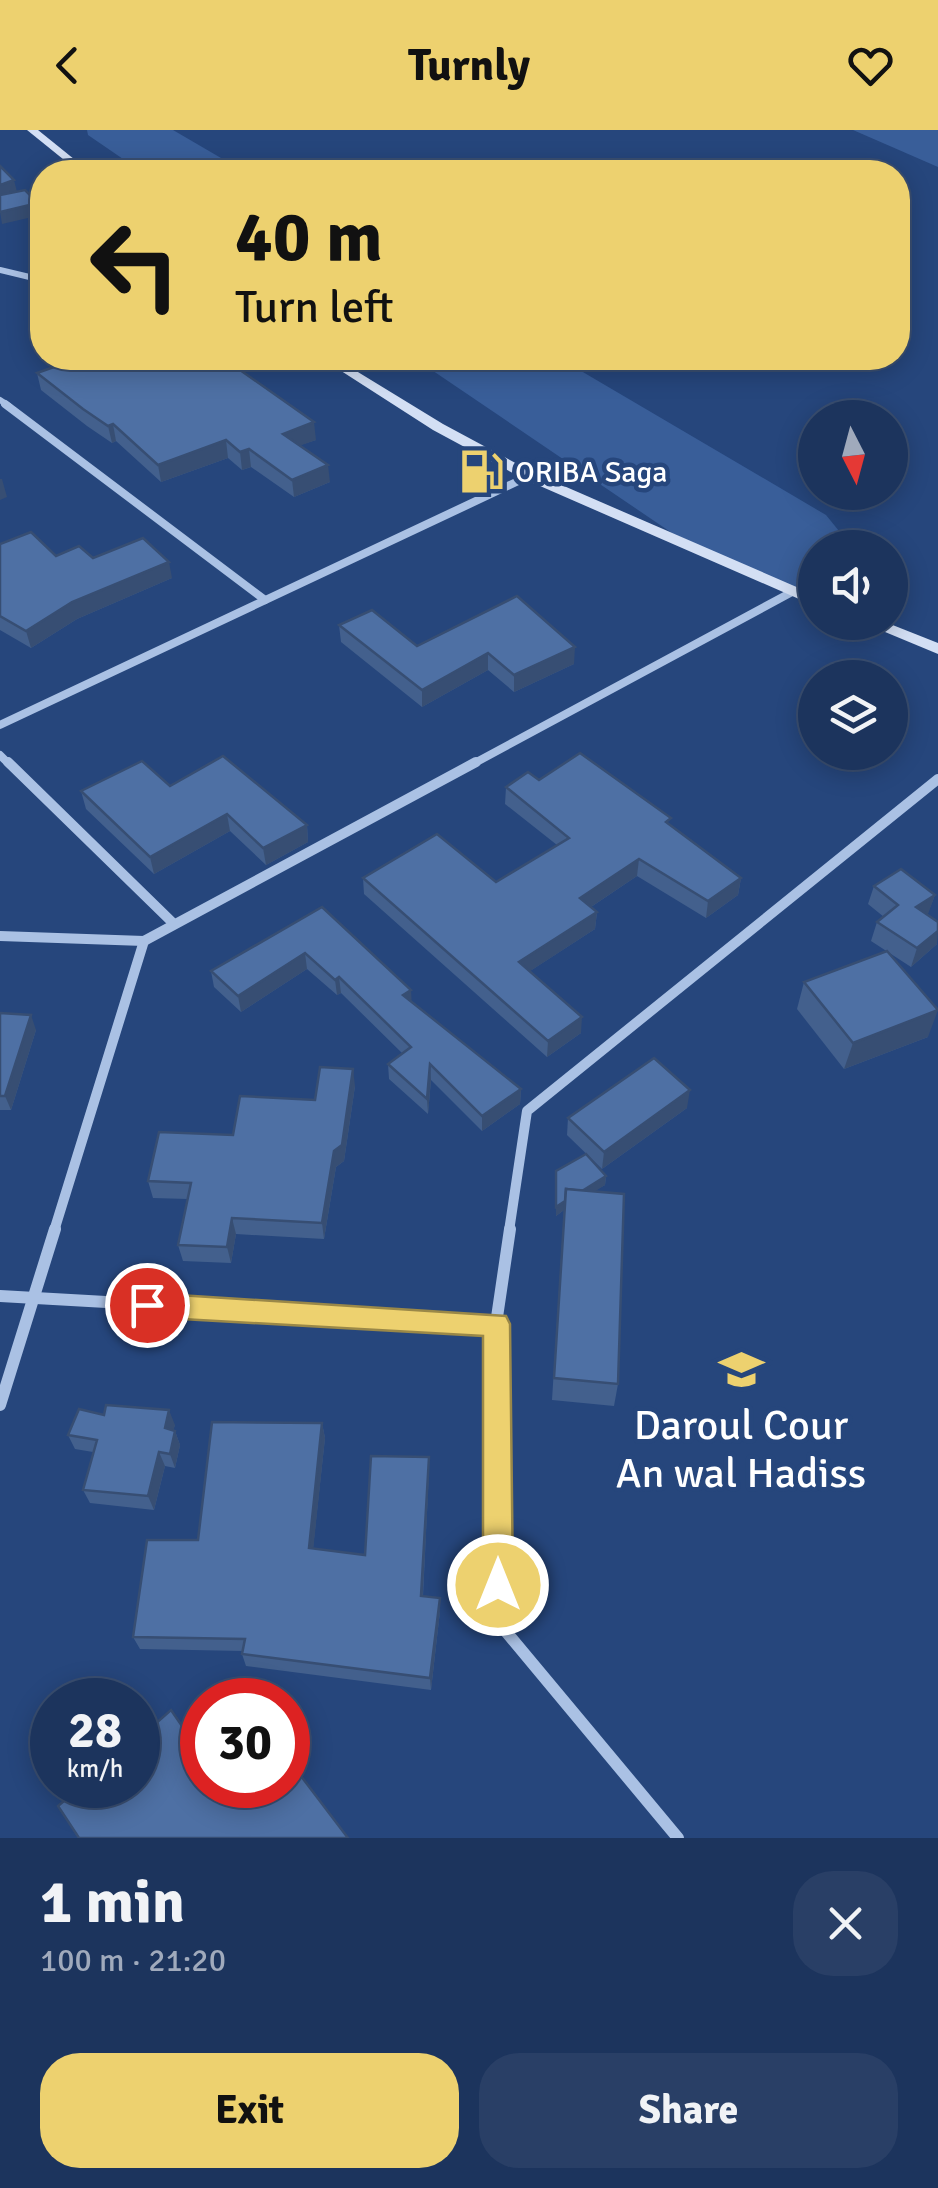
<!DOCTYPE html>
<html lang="en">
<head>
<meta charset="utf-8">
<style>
	:root { --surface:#1c345d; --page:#293f66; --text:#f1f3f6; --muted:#a0aabc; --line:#3a4f72; --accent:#edd16f }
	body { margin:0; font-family:Signika,sans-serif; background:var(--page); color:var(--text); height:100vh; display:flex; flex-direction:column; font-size:38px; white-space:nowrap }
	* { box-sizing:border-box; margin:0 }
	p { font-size:32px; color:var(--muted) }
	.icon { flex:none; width:55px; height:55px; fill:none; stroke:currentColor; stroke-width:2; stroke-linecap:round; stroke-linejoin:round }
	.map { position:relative; height:1708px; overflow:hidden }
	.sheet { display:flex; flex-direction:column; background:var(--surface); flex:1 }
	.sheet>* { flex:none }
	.hud { position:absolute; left:30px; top:30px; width:880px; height:210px; border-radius:40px; box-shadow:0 5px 25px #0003,0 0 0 2px var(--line); background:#edd16f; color:#111; overflow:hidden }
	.needle { width:65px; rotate:174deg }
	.fabs { position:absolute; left:798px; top:270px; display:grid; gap:20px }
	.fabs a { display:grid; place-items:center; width:110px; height:110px; border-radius:50%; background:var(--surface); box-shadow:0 5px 25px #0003,0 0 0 2px var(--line); font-size:50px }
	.speed { position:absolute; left:30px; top:1548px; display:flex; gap:20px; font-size:50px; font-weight:700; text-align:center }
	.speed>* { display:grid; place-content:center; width:130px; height:130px; border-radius:50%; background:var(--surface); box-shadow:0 5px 25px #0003,0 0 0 2px var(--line); line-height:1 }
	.speed small { font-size:25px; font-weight:400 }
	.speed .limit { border:15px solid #d22; background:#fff; color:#111 }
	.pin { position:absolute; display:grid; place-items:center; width:85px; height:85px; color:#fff; margin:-42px; border:5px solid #fff; border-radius:50%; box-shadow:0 2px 10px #0007 }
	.me { position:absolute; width:110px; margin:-55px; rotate:0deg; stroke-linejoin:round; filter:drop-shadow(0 0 8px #0008) }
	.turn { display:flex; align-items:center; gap:35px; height:210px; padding:0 40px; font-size:45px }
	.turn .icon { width:130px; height:130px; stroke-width:2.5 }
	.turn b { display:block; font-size:70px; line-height:85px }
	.round { display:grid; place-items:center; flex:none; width:105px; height:105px; border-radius:40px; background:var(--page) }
	.headline { display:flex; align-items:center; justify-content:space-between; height:170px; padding:0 40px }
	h1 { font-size:60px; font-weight:700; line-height:75px }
	.button { display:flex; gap:20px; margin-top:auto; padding:20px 40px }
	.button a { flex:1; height:115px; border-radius:40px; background:var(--accent); color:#111; font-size:40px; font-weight:700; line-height:115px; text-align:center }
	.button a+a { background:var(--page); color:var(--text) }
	header { display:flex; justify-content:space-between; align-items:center; height:130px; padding:0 40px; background:var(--accent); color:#111; font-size:45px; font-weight:700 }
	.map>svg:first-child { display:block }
	.green { fill:#395e99 }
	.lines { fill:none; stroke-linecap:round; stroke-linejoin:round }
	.minor-far3 { stroke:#aac1e4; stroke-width:6 }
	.minor-far2 { stroke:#aac1e4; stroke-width:8 }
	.minor-far1 { stroke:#aac1e4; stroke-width:10 }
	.minor { stroke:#aac1e4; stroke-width:12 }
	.secondary { fill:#d3dff4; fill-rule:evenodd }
	.wall { fill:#43608d }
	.shaded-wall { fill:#374e73 }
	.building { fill:#4e70a4; stroke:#374e73; stroke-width:2.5 }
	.route { fill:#edd16f; stroke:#9a8848; stroke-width:2.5 }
	.labels { text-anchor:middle; stroke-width:9; stroke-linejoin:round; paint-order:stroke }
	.far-poi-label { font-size:30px; fill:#fff; stroke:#26467c; text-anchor:start }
	.near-poi-label { font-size:42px; fill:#fff; stroke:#26467c }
</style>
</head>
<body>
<header><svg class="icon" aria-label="back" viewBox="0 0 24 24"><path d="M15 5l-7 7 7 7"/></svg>Turnly<svg class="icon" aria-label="heart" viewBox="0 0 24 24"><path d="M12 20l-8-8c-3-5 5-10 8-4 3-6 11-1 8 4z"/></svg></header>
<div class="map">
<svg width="938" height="1708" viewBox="0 0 938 1708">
	<rect width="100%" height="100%" fill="#26467c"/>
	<g class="green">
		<path d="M 87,0 L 173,0 L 245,42 L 142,42 L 88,5 Z"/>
		<path d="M 853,0 L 938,0 L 938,37 Z"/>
		<path d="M 414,228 L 559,228 L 826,385 L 852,417 L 815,418 L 815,469 L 672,403 Z"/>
	</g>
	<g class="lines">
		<g class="minor-far3">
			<path d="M 0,75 L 42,61"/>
			<path d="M 0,140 L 42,150"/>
			<path d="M 0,270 L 9,276"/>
		</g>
		<g class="minor-far2">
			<path d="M 5,274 L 265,470"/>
			<path d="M 0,595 L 529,346"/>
			<path d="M 0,625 L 10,635"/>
			<path d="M 471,635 L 792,462"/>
		</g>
		<g class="minor-far1">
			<path d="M 8,632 L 174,794"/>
			<path d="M 0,806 L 144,811 L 476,632"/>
			<path d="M 54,1101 L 144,811"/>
			<path d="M 509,1101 L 527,981 L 938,649"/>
		</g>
		<g class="minor">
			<path d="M 510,1099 L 496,1194 L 498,1492 L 678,1708"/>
			<path d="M 0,1166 L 496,1194"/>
			<path d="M 0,1275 L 55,1099"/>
		</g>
		<g class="secondary">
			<path d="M 27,0 L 38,0 L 90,42 L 79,42 Z"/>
			<path d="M 321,228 L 335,228 L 443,294 L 534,343 L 815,465 L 815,476 L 524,349 L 433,300 Z"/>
			<path d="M 861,492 L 885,492 L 938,513 L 938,524 Z"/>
		</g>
	</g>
	<g class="wall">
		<path d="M 37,243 L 316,310 L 300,315 L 330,352 L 294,367 L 251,337 L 242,340 L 228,328 L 161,352 L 116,311 L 112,313 L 87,296 L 41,260 Z"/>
		<path d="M 0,414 L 56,426 L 93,428 L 172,448 L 77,489 L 31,518 L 0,500 Z"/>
		<path d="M 339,495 L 417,516 L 574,534 L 514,562 L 488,540 L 422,577 L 341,512 Z"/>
		<path d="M 539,650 L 670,695 L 741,748 L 738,765 L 706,788 L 637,746 L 591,777 L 597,782 L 595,799 L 530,841 L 581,903 L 547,927 L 364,764 L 363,748 L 496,752 L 557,715 L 505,674 L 506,657 Z"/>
		<path d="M 170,656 L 307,695 L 308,712 L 266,735 L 230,701 L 154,744 L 86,679 L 81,661 Z"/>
		<path d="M 874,756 L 935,765 L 927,785 L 937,814 L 911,837 L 871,811 L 877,792 L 884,787 L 868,774 Z"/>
		<path d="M 322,777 L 411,860 L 411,872 L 521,959 L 520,974 L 482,1001 L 431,950 L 428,984 L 389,949 L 388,934 L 403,924 L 341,863 L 337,865 L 307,839 L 241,882 L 214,857 L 211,841 Z"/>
		<path d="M 804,852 L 928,907 L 844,939 L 797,879 Z"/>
		<path d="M 0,883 L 36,900 L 11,980 L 0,980 Z"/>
		<path d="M 355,956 L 344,1031 L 336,1037 L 324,1109 L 236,1104 L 231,1133 L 183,1131 L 178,1115 L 188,1069 L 153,1068 L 148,1051 L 233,1005 L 315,970 Z"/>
		<path d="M 687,978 L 602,1039 L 567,1005 L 568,988 Z"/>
		<path d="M 556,1041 L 606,1046 L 605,1055 L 594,1061 L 618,1254 L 614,1276 L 552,1270 L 564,1080 L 556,1086 Z"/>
		<path d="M 104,1285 L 175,1295 L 173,1300 L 175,1301 L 180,1315 L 175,1338 L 165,1336 L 154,1380 L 90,1373 L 83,1360 L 93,1322 L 75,1319 L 68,1305 Z"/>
		<path d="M 322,1293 L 325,1308 L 313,1418 L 365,1425 L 429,1327 L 429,1341 L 423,1466 L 440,1468 L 440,1481 L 431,1560 L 246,1536 L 242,1524 L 243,1521 L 140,1519 L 133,1507 L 198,1410 Z"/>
	</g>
	<g class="shaded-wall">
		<path d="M 14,50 L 17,62 L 0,68 L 0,55 Z"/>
		<path d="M 38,73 L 41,85 L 2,94 L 0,82 Z"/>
		<path d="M 314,292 L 316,310 L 285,321 L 283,304 Z"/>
		<path d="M 113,294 L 116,311 L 112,313 L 108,296 Z"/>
		<path d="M 226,310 L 228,328 L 161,352 L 158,335 Z"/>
		<path d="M 249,319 L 251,337 L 242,340 L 240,322 Z"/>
		<path d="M 328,335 L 330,352 L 294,367 L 292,350 Z"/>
		<path d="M 0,349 L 2,349 L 7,367 L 0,370 Z"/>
		<path d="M 169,432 L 172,448 L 77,489 L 31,518 L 26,501 L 72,472 Z"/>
		<path d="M 575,517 L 574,534 L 514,562 L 514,545 Z"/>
		<path d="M 488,523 L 488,540 L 422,577 L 422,560 Z"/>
		<path d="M 227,684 L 230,701 L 154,744 L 150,727 Z"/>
		<path d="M 307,695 L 308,712 L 266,735 L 263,718 Z"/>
		<path d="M 639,729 L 637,746 L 579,785 L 580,768 Z"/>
		<path d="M 741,748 L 738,765 L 706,788 L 708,771 Z"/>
		<path d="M 935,765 L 928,784 L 909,796 L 916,777 Z"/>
		<path d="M 597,782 L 595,799 L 518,849 L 519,832 Z"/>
		<path d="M 938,801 L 937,814 L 911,837 L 917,818 Z"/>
		<path d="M 305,823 L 307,839 L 241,882 L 238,866 Z"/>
		<path d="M 339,847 L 341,863 L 337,865 L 335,850 Z"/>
		<path d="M 411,860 L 412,876 L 403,865 Z"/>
		<path d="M 938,880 L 928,907 L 844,939 L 853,913 Z"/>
		<path d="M 31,885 L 36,900 L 11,980 L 5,966 Z"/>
		<path d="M 582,887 L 581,903 L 547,927 L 548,911 Z"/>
		<path d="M 430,934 L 431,950 L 428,984 L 427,969 Z"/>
		<path d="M 353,939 L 355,956 L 344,1031 L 336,1037 L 324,1109 L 322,1093 L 334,1021 Z"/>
		<path d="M 521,959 L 520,974 L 482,1001 L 482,986 Z"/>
		<path d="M 690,960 L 687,978 L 602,1039 L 604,1022 Z"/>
		<path d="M 606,1046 L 605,1055 L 565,1080 L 566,1071 Z"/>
		<path d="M 565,1071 L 564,1080 L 556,1086 L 556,1077 Z"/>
		<path d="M 232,1088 L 236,1104 L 231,1133 L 227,1117 Z"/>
		<path d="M 169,1280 L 175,1295 L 170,1313 L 165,1298 Z"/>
		<path d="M 322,1293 L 325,1308 L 312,1431 L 309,1418 Z"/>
		<path d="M 175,1301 L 180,1315 L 175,1338 L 170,1324 Z"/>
		<path d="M 159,1322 L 165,1336 L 154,1380 L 148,1366 Z"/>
		<path d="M 429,1327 L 429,1341 L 422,1478 L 421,1466 Z"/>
		<path d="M 440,1468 L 440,1481 L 431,1560 L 430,1548 Z"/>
	</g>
	<g class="building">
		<path d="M 0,36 L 14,50 L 0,55 Z"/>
		<path d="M 25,60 L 38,73 L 0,82 L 0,65 Z"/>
		<path d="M 79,228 L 223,228 L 314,292 L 283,304 L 328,335 L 292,350 L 249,319 L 240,322 L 226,310 L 158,335 L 113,294 L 108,296 L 83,279 L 37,243 Z"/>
		<path d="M 31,402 L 56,426 L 79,416 L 93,428 L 143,408 L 169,432 L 72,472 L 26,501 L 0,486 L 0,414 Z"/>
		<path d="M 517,466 L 575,517 L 514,545 L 488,523 L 422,560 L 339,495 L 372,480 L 417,516 Z"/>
		<path d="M 580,623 L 671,688 L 666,692 L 741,748 L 708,771 L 639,729 L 580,768 L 597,782 L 519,832 L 582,887 L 548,911 L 363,748 L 437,704 L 496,752 L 569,708 L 506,657 L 528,642 L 539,650 Z"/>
		<path d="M 223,626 L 307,695 L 263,718 L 227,684 L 150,727 L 81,661 L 142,631 L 170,656 Z"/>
		<path d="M 901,739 L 935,765 L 916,777 L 938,792 L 938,801 L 917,818 L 877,792 L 898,775 L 874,756 Z"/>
		<path d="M 322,777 L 411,860 L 403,865 L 521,959 L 482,986 L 430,934 L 427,969 L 388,934 L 411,917 L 339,847 L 335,850 L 305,823 L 238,866 L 211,841 Z"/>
		<path d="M 887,821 L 938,880 L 853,913 L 804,852 Z"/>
		<path d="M 0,883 L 31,885 L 5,966 L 0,966 Z"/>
		<path d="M 654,928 L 690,960 L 604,1022 L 568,988 Z"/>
		<path d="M 320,937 L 353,939 L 342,1015 L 334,1021 L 322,1093 L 232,1088 L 227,1117 L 178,1115 L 191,1053 L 148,1051 L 159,1002 L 233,1005 L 240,966 L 315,970 Z"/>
		<path d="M 586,1024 L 606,1046 L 582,1061 L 566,1059 L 565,1071 L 556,1077 L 556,1041 Z"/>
		<path d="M 566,1059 L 624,1064 L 618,1254 L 554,1248 Z"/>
		<path d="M 106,1275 L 169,1280 L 165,1298 L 175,1301 L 170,1324 L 159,1322 L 148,1366 L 83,1360 L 97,1310 L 68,1305 L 79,1279 L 104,1285 Z"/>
		<path d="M 212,1292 L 322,1293 L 309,1418 L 365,1425 L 371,1326 L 429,1327 L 421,1466 L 440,1468 L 430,1548 L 242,1524 L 245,1509 L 133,1507 L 147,1410 L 198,1410 Z"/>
		<path d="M 171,1580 L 202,1625 L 202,1655 L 288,1655 L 288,1629 L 348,1708 L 79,1708 L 58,1676 L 83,1655 L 138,1655 L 138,1609 Z"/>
	</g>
	<path class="route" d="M 147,1163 L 506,1186 L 510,1194 L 513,1455 L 509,1466 L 498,1470 L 487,1466 L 483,1455 L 483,1206 L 147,1187 L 137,1184 L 133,1175 L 137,1166 Z"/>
	<defs>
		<symbol id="fuel-bare" viewBox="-9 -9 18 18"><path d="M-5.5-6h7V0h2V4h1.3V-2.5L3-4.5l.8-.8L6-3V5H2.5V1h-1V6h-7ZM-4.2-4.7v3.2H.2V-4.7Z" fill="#edd16f" stroke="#26467c" stroke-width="2.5" paint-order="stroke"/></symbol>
		<symbol id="school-bare" viewBox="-9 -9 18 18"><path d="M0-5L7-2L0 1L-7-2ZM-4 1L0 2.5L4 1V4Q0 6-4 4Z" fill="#edd16f" stroke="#26467c" stroke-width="2.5" paint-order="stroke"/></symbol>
	</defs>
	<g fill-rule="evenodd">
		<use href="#fuel-bare" x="450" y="310" width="63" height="63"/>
		<use href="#school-bare" x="710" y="1208" width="63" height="63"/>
	</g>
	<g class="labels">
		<g class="far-poi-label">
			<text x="515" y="352">ORIBA Saga</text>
		</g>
		<g class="near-poi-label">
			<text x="741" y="1309">Daroul Cour<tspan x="741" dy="48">An wal Hadiss</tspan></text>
		</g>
	</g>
</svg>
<div class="fabs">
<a><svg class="needle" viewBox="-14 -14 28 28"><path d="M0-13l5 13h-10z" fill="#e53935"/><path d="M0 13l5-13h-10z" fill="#a0aabc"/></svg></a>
<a><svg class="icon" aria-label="sound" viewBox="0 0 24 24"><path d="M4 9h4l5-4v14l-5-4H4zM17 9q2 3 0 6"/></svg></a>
<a><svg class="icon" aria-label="layers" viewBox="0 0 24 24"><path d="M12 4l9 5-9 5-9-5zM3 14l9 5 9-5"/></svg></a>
</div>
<div class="speed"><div>28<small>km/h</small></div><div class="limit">30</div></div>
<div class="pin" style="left:147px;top:1175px;background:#d93025"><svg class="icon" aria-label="arrive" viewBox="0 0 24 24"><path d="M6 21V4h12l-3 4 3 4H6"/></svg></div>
<svg class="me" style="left:498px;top:1455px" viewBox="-20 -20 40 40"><circle r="17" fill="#edd16f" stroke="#fff" stroke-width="3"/><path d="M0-11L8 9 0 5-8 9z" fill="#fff"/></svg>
<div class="hud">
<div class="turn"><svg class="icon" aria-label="left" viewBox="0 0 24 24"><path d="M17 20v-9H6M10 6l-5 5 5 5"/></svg><div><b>40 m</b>Turn left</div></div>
</div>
</div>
<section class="sheet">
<div class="headline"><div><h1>1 min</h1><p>100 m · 21:20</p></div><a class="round"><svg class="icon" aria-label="close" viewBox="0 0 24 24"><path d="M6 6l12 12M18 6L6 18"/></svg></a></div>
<div class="button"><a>Exit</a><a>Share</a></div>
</section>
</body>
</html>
